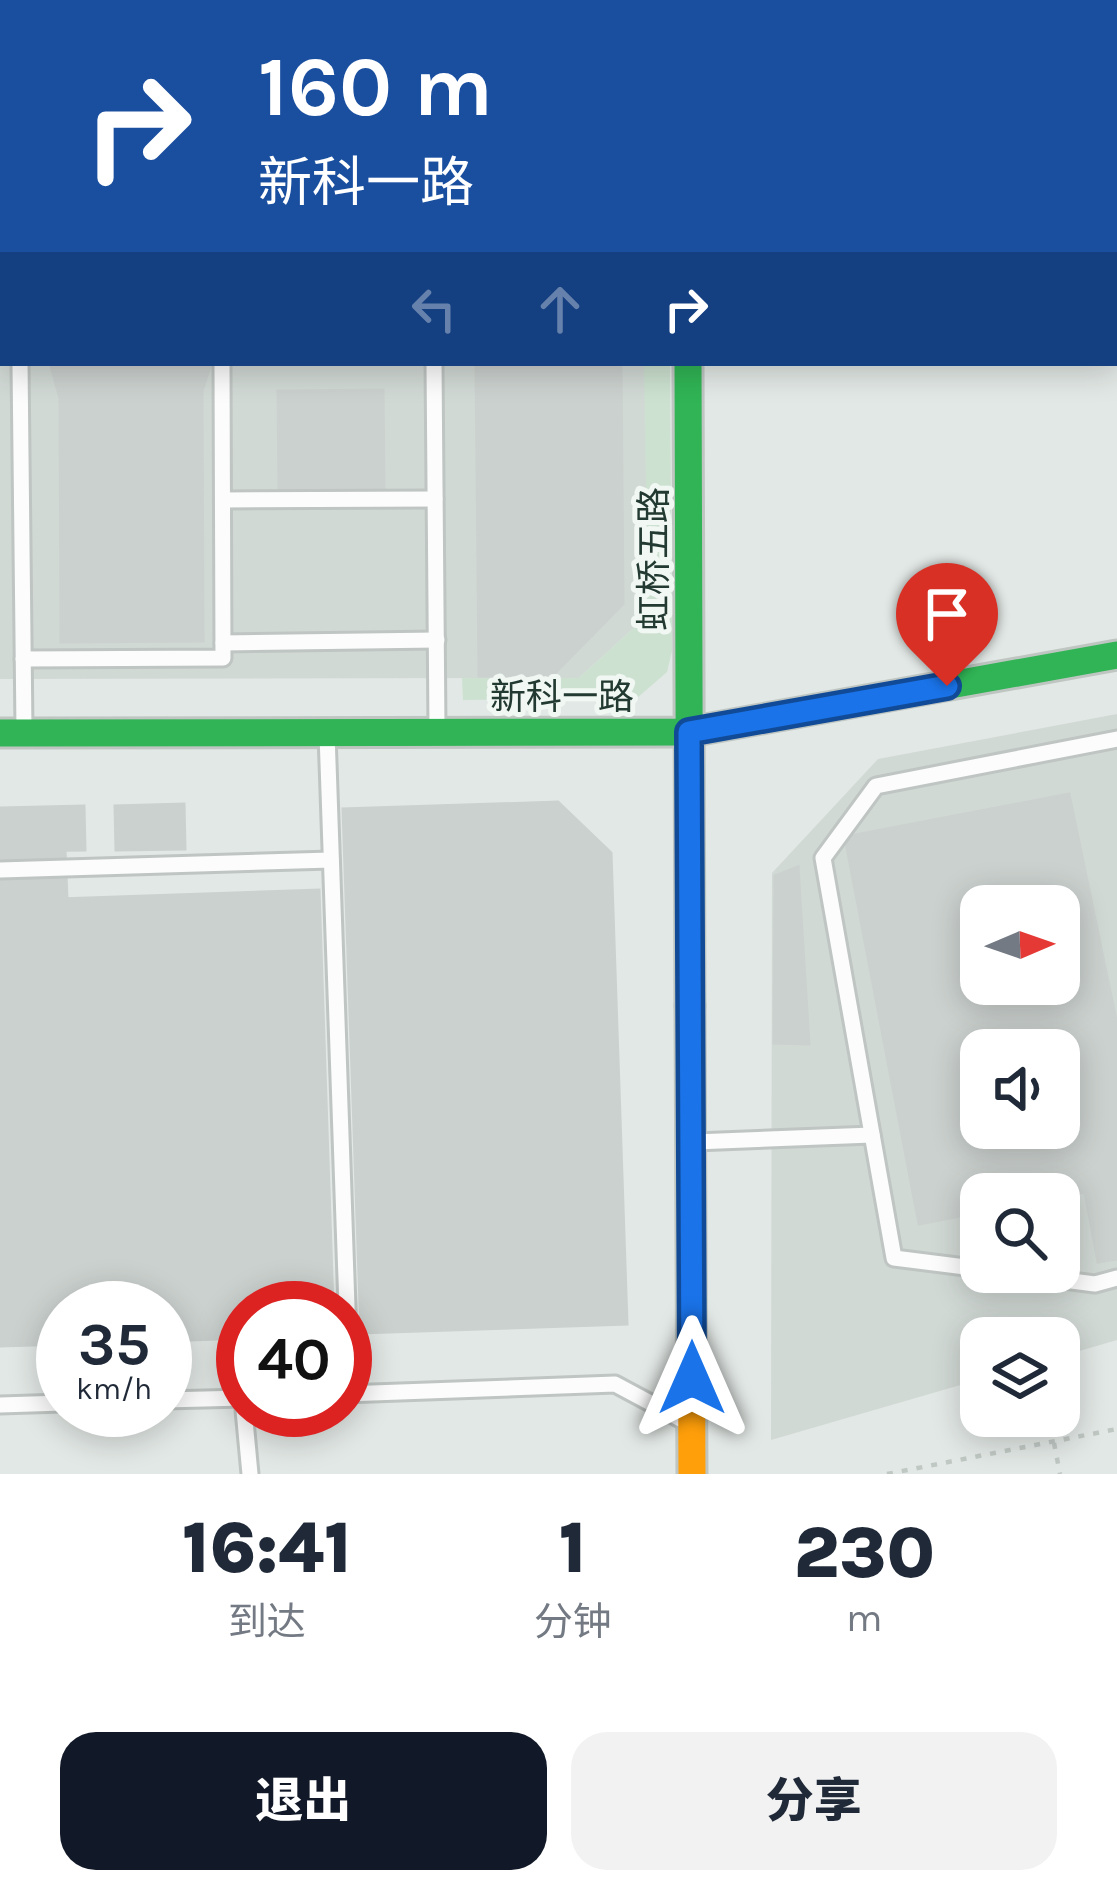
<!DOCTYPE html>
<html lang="zh">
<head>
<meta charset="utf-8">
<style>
	:root { --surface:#fff; --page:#f2f2f3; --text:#1f2937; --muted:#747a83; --accent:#111827 }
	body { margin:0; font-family:Karla,"Noto Sans SC",sans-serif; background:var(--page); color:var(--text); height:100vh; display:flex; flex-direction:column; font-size:45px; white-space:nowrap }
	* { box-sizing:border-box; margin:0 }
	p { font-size:39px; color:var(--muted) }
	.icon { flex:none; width:66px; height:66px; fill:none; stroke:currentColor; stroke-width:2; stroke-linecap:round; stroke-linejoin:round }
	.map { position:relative; height:1474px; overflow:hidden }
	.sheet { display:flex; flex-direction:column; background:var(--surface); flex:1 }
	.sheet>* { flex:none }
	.guide { position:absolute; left:0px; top:0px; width:1119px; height:366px; box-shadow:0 6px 30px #0003; background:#1a4fa0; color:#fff; overflow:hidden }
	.needle { width:78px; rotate:88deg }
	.controls { position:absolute; left:960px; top:885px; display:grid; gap:24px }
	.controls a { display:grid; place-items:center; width:120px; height:120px; border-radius:24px; background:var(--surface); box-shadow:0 6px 30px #0003; font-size:60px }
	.speed { position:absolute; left:36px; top:1281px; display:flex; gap:24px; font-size:60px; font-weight:700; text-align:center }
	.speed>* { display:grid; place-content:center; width:156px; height:156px; border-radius:50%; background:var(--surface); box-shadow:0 6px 30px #0003; line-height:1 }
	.speed small { font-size:30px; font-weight:400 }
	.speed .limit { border:18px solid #d22; background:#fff; color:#111 }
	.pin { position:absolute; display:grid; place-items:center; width:102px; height:102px; color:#fff; margin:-123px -51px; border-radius:50% 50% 50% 0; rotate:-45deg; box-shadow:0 0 12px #0007 }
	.pin .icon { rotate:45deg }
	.me { position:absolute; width:132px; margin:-66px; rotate:0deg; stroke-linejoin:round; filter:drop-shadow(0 0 9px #0008) }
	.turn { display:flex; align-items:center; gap:42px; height:252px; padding:0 60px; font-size:54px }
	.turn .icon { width:156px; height:156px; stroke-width:2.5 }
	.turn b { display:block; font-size:84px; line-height:102px }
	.lanes { display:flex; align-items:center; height:114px; padding:0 60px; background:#0003; justify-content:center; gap:60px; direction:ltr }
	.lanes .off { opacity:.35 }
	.eta { display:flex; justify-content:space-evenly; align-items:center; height:204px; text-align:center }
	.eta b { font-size:72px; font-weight:800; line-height:84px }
	.primary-button { display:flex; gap:24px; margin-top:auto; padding:24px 60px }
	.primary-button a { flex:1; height:138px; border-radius:36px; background:var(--accent); color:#fff; font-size:48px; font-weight:800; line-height:138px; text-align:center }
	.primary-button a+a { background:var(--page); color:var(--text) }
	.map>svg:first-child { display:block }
	.built { fill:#d1d9d5; fill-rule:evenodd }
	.green { fill:#cce1d0 }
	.building { fill:#cbd1ce; stroke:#cbd1ce; stroke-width:3; fill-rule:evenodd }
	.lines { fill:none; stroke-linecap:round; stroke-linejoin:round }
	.lane-casing { stroke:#bfc5c2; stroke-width:21 }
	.fast-casing { stroke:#bfc6c2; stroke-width:33 }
	.slow-casing { stroke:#bfc6c2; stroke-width:33 }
	.path { stroke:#c0c8c4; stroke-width:4.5; stroke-dasharray:6 9; stroke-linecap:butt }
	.lane { stroke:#fbfcfb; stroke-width:15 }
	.fast { stroke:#30b455; stroke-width:27 }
	.slow { stroke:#ff9f0a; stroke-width:27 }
	.route-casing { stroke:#114b97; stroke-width:30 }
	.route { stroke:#1a73e8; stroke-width:21 }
	.labels { text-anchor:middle; stroke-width:10; stroke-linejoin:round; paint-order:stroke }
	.street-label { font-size:36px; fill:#223a31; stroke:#f1f7f3 }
</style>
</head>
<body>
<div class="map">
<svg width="1117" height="1474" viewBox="0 0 1117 1474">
	<rect width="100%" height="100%" fill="#e2e8e5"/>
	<g class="built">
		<path d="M 0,0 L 126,3 L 3,3 L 3,363 L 645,363 L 648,615 L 579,678 L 0,679 Z"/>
		<path d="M 1117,714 L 1117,1340 L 1059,1357 L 1059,1338 L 981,1338 L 981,1379 L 771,1440 L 772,873 L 878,759 ZM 981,906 L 1059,906 L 1059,984 L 981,984 ZM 981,1050 L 1059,1050 L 1059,1128 L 981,1128 ZM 981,1194 L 1059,1194 L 1059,1272 L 981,1272 Z"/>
	</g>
	<path class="green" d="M 644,363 L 670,363 L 672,651 L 667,672 L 637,698 L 463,700 L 462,678 L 579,678 L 648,615 Z"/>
	<g class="building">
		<path d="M 50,363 L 211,363 L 202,391 L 203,641 L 61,642 L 60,398 Z"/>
		<path d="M 476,363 L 621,363 L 623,604 L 552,676 L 479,676 Z"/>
		<path d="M 383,390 L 384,488 L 279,489 L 278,391 Z"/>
		<path d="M 1069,794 L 1117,1025 L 1117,1259 L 1098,1262 L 1085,1192 L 1059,1197 L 981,1194 L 981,1212 L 919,1224 L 845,837 ZM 981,906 L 1059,906 L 1059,984 L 981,984 ZM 981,1050 L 1059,1050 L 1059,1128 L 981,1128 Z"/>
		<path d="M 558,802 L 611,853 L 627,1324 L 361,1333 L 343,809 Z"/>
		<path d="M 184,804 L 185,849 L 116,850 L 115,806 Z"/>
		<path d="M 84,806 L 85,850 L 0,851 L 0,808 Z"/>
		<path d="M 65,850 L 67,899 L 0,901 L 0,851 Z"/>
		<path d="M 798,867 L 809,1044 L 774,1043 L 775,876 Z"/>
		<path d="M 319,890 L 333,1308 L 243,1308 L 243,1338 L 165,1341 L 165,1308 L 63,1308 L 63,1344 L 0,1346 L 0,901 Z"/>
	</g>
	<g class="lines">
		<defs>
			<g id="lane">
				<path d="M 0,298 L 3,298"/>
				<path d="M 20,363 L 24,730"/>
				<path d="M 434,363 L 437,728"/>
				<path d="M 223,500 L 435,499"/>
				<path d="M 223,643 L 437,640"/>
				<path d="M 23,659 L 223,658 L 222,363"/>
				<path d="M 327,734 L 350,1393"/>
				<path d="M 0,870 L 331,860"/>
				<path d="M 695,1142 L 872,1135"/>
				<path d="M 981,1269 L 894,1258 L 823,858 L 876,786 L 1117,739"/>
				<path d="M 1001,1272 L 1095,1284 L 1117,1278"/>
				<path d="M 345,1394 L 615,1384 L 686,1422"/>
				<path d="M 165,1400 L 243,1398"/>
				<path d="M 0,1405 L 63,1403"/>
				<path d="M 244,1410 L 250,1474"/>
			</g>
			<g id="fast">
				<path d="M 688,363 L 690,1006"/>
				<path d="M 0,733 L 689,732 L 1117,655"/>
			</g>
			<g id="slow">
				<path d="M 687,0 L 687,3"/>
				<path d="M 690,1006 L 692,1474"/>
			</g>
		</defs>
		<use href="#lane" class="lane-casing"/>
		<use href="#fast" class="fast-casing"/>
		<use href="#slow" class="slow-casing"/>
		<g class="path">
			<path d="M 1054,1443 L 1060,1474"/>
			<path d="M 887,1474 L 1117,1429"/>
		</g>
		<use href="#lane" class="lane"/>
		<use href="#fast" class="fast"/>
		<use href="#slow" class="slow"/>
	</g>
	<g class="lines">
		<defs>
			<path id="route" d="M 692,1378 L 689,732 L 947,686"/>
		</defs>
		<use href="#route" class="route-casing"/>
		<use href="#route" class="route"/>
	</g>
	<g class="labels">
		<g class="street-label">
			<text transform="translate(653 559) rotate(-90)" y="13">虹桥五路</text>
			<text x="562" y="709">新科一路</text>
		</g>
	</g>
</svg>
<div class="controls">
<a><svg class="needle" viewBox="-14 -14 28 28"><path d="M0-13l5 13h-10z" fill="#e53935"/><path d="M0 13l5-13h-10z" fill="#747a83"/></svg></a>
<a><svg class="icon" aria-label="sound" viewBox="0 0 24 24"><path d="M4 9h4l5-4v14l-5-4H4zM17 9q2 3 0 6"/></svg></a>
<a><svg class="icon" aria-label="search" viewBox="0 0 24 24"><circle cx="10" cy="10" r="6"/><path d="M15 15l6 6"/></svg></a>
<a><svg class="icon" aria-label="layers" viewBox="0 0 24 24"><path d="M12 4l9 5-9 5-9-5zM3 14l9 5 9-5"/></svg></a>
</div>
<div class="speed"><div>35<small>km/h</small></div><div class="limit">40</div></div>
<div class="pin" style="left:947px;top:686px;background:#d93025"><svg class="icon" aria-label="arrive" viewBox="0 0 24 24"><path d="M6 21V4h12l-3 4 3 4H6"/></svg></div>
<svg class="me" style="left:692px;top:1378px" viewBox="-20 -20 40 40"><path d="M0-17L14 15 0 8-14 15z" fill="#1a73e8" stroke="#fff" stroke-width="4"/></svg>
<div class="guide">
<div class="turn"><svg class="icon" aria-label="right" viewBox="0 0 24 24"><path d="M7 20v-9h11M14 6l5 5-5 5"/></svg><div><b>160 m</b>新科一路</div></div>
<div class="lanes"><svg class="icon off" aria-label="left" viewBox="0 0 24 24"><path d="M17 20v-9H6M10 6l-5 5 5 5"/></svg><svg class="icon off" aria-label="ahead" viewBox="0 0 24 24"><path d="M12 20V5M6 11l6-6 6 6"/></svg><svg class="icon" aria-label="right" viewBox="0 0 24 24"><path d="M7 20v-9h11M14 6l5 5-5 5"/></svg></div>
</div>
</div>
<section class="sheet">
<div class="eta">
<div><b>16:41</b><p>到达</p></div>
<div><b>1</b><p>分钟</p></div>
<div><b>230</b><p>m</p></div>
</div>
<div class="primary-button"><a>退出</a><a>分享</a></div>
</section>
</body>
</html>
